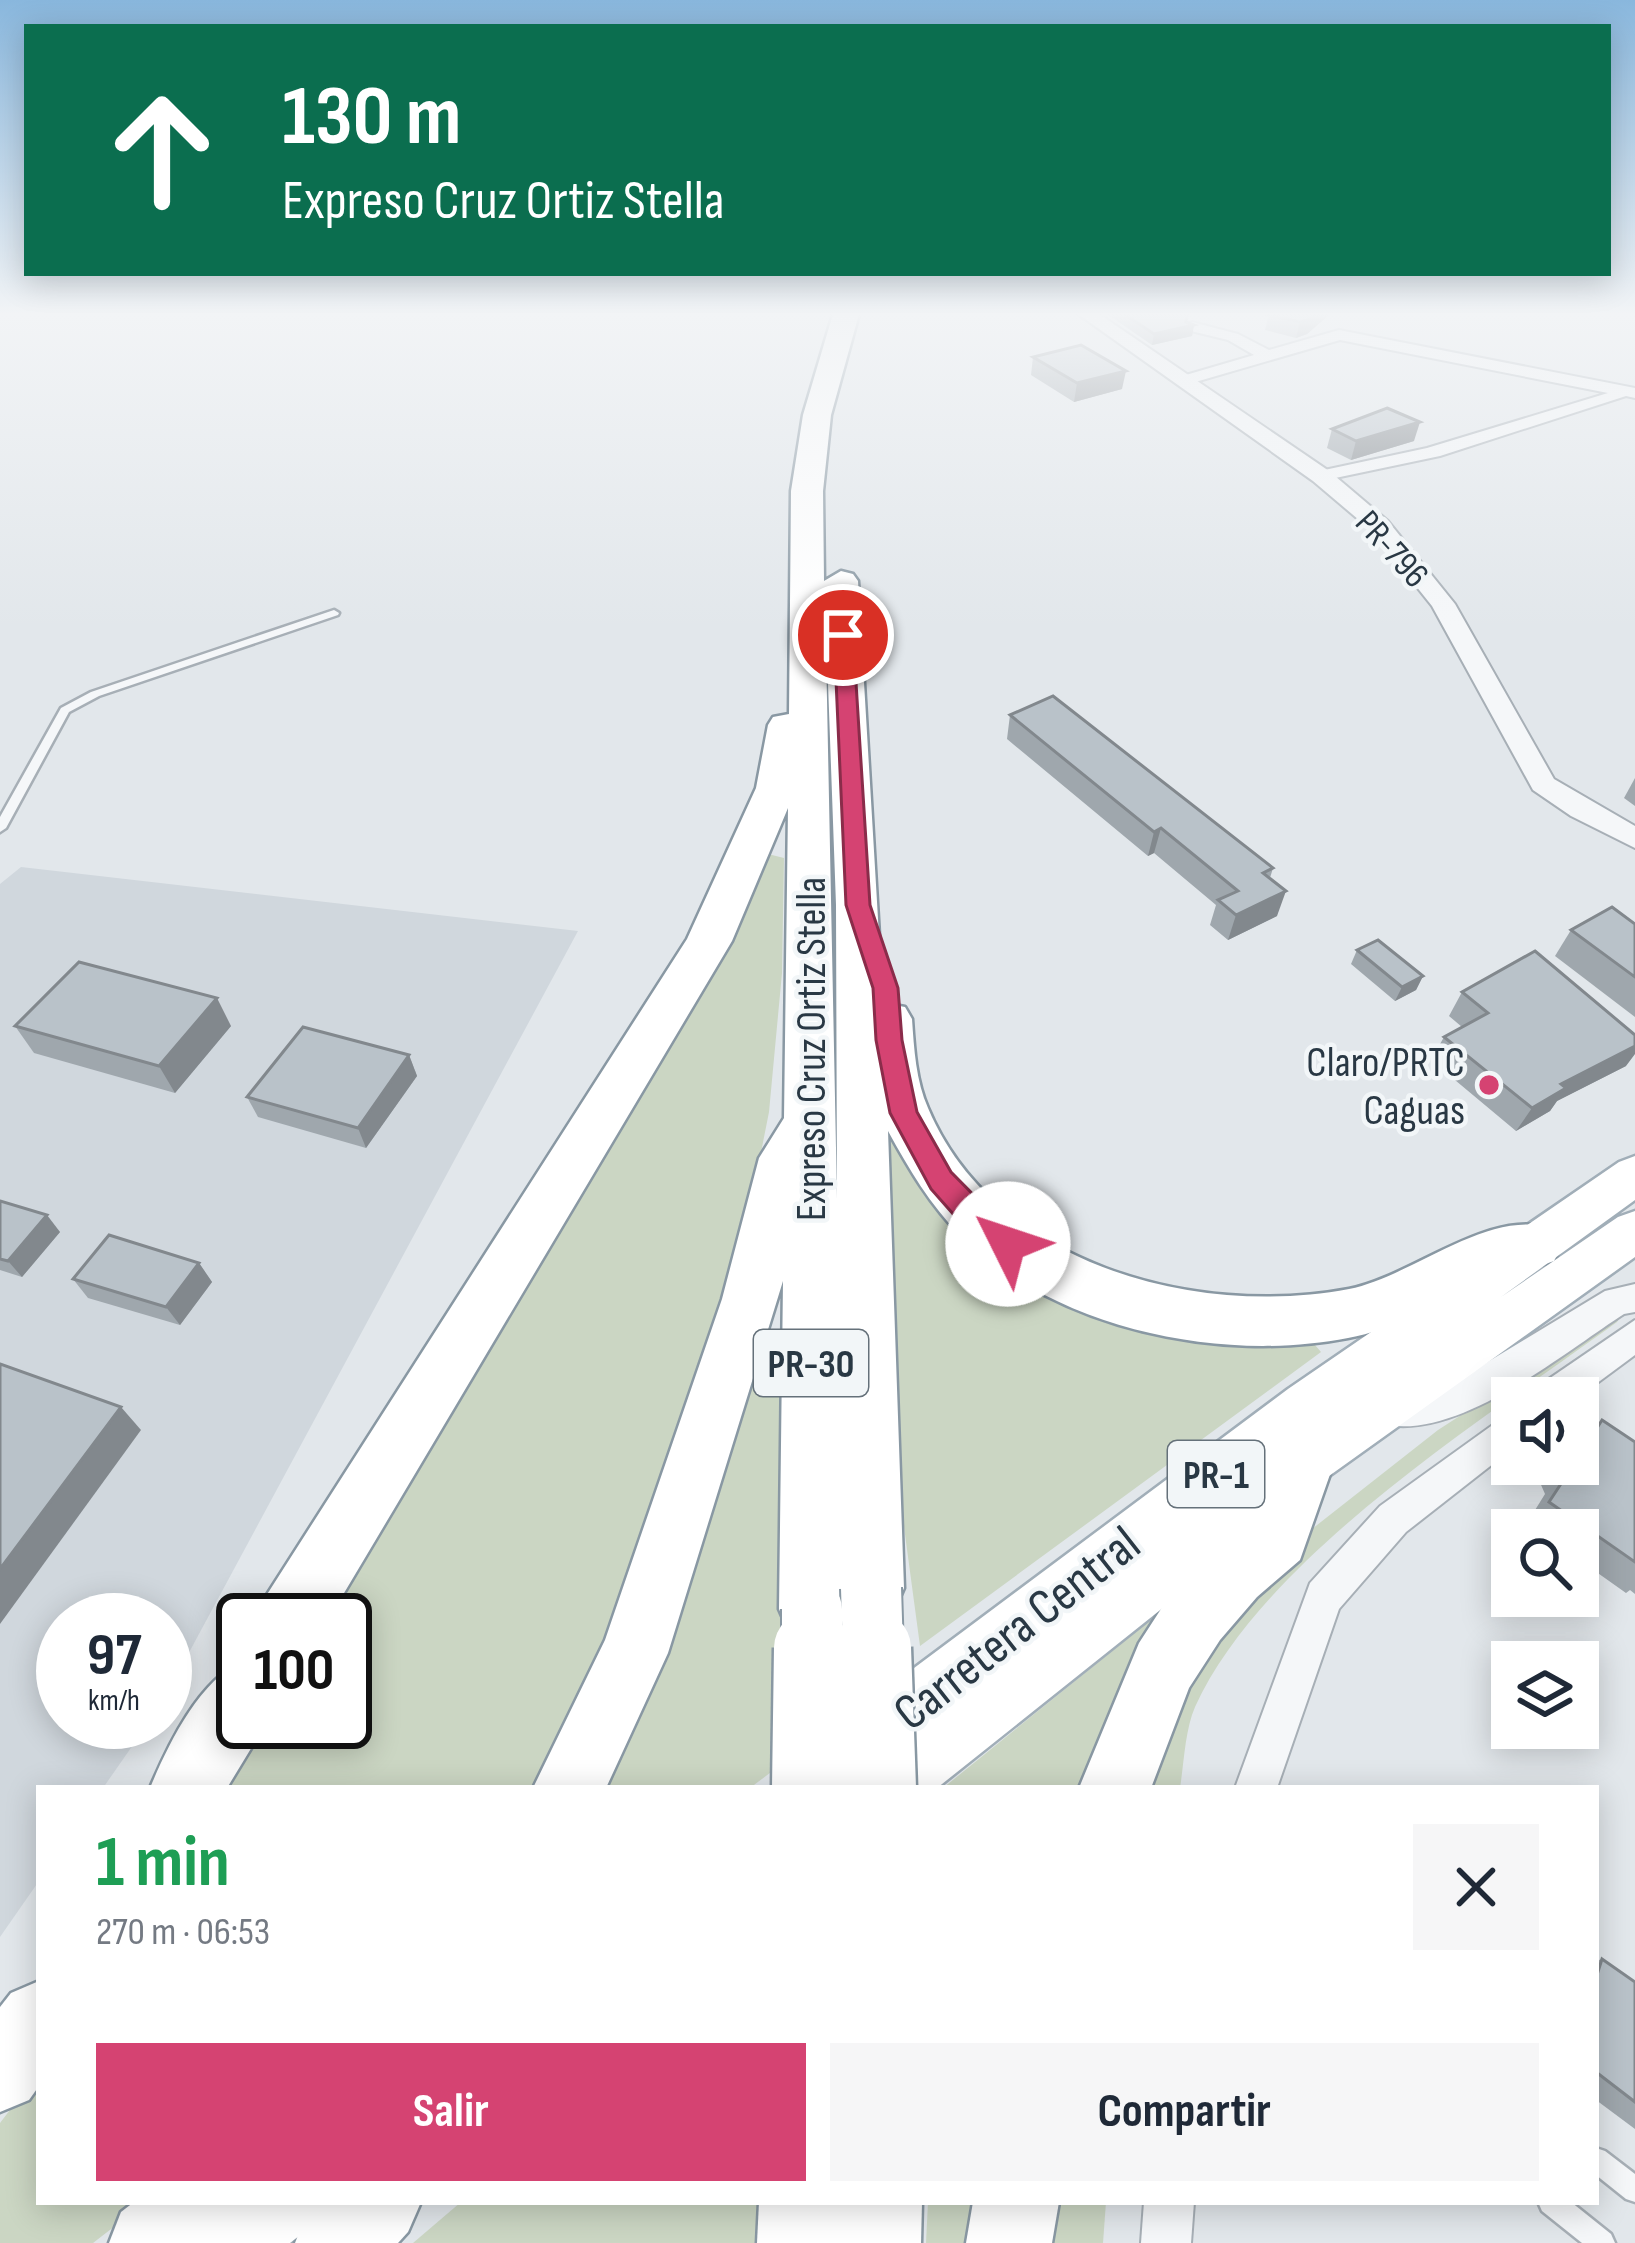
<!DOCTYPE html>
<html lang="es">
<head>
<meta charset="utf-8">
<style>
	:root { --surface:#fff; --page:#f6f6f7; --text:#1f2937; --muted:#747a83; --accent:#d54372 }
	body { margin:0; font-family:"Sofia Sans Condensed",sans-serif; background:var(--page); color:var(--text); height:100vh; display:flex; flex-direction:column; font-size:45px; white-space:nowrap }
	* { box-sizing:border-box; margin:0 }
	p { font-size:39px; color:var(--muted) }
	.icon { flex:none; width:66px; height:66px; fill:none; stroke:currentColor; stroke-width:2; stroke-linecap:round; stroke-linejoin:round }
	.map { position:relative; flex:1; overflow:hidden }
	.panel { position:absolute; left:36px; top:1785px; width:1563px; height:420px; display:flex; flex-direction:column; background:var(--surface); border-radius:0px; box-shadow:0 6px 30px #0003 }
	.panel>* { flex:none }
	.banner { position:absolute; left:24px; top:24px; width:1587px; height:252px; border-radius:0px; box-shadow:0 6px 30px #0003; background:#0b6e4f; color:#fff; overflow:hidden }
	.controls { position:absolute; left:1491px; top:1377px; display:grid; gap:24px }
	.controls a { display:grid; place-items:center; width:108px; height:108px; border-radius:0px; background:var(--surface); box-shadow:0 6px 30px #0003; font-size:60px }
	.speed { position:absolute; left:36px; top:1593px; display:flex; gap:24px; font-size:60px; font-weight:700; text-align:center }
	.speed>* { display:grid; place-content:center; width:156px; height:156px; border-radius:50%; background:var(--surface); box-shadow:0 6px 30px #0003; line-height:1 }
	.speed small { font-size:30px; font-weight:400 }
	.speed .limit { border:6px solid #111; border-radius:18px; background:#fff; color:#111 }
	.pin { position:absolute; display:grid; place-items:center; width:102px; height:102px; color:#fff; margin:-51px; border:6px solid #fff; border-radius:50%; box-shadow:0 3px 12px #0007 }
	.me { position:absolute; width:132px; margin:-66px; rotate:311deg; stroke-linejoin:round; filter:drop-shadow(0 0 9px #0008) }
	.turn { display:flex; align-items:center; gap:42px; height:252px; padding:0 60px; font-size:54px }
	.turn .icon { width:156px; height:156px; stroke-width:2.5 }
	.turn b { display:block; font-size:84px; line-height:102px }
	.round { display:grid; place-items:center; flex:none; width:126px; height:126px; border-radius:0px; background:var(--page) }
	.summary { display:flex; align-items:center; justify-content:space-between; height:204px; padding:0 60px }
	h1 { font-size:72px; font-weight:700; line-height:90px; color:#1e9e55 }
	.cta { display:flex; gap:24px; margin-top:auto; padding:24px 60px }
	.cta a { flex:1; height:138px; border-radius:0px; background:var(--accent); color:#fff; font-size:48px; font-weight:700; line-height:138px; text-align:center }
	.cta a+a { background:var(--page); color:var(--text) }
	.map>svg:first-child { display:block }
	.built { fill:#d0d7dd }
	.green { fill:#cbd6c3 }
	.lines { fill:none; stroke-linecap:round; stroke-linejoin:round }
	.service-casing { stroke:#a7afb6; stroke-width:5 }
	.minor-casing { stroke:#a7afb6; stroke-width:4 }
	.tertiary-casing { stroke:#a7afb6; stroke-width:4 }
	.primary-casing { stroke:#a1aeb8; stroke-width:5 }
	.motorway-casing { stroke:#8998a3; stroke-width:5 }
	.service { fill:#f5f7f9; fill-rule:evenodd }
	.minor { fill:#f5f7f9; fill-rule:evenodd }
	.tertiary { fill:#f5f7f9; fill-rule:evenodd }
	.primary { fill:#fff; fill-rule:evenodd }
	.motorway { fill:#fff; fill-rule:evenodd }
	.motorway-bridge-far1-casing { stroke:#8998a3; stroke-width:64; stroke-linecap:butt }
	.motorway-bridge-casing { stroke:#8998a3; stroke-width:81; stroke-linecap:butt }
	.motorway-bridge-far1 { stroke:#fff; stroke-width:60 }
	.motorway-bridge { stroke:#fff; stroke-width:76 }
	.wall { fill:#9fa7ad }
	.shaded-wall { fill:#82888d }
	.building { fill:#b9c2c9; stroke:#82888d; stroke-width:3 }
	.route { fill:#d54372; stroke:#8a2c4a; stroke-width:3 }
	.poi-dot { fill:#d54372; stroke:#f2f6f8; stroke-width:4.5 }
	.labels { text-anchor:middle; stroke-width:9; stroke-linejoin:round; paint-order:stroke }
	.far-street-label { font-size:36px; fill:#293844; stroke:#f2f6f8 }
	.shield { fill:#f2f6f8; stroke:#65717a; stroke-width:3 }
	.shield-label { font-size:39px; font-weight:bold; fill:#293844 }
	.street-label { font-size:42px; fill:#293844; stroke:#f2f6f8 }
	.poi-label { font-size:42px; fill:#293844; stroke:#f2f6f8; text-anchor:end }
	.near-street-label { font-size:51px; fill:#293844; stroke:#f2f6f8 }
</style>
</head>
<body>
<div class="map">
<svg width="1635" height="2243" viewBox="0 0 1635 2243">
	<rect width="100%" height="100%" fill="#e2e7eb"/>
	<path class="built" d="M 21,867 L 578,931 L 165,1697 L 165,1620 L 63,1620 L 63,1722 L 149,1722 L 103,1788 L 39,1788 L 39,1881 L 0,1937 L 0,884 Z"/>
	<g class="green">
		<path d="M 768,854 L 784,858 L 782,973 L 769,1112 L 745,1233 L 614,1641 L 537,1788 L 219,1788 L 259,1722 L 345,1722 L 345,1620 L 321,1620 Z"/>
		<path d="M 886,1122 L 955,1225 L 1309,1338 L 1321,1352 L 920,1646 L 902,1512 Z"/>
		<path d="M 1618,1314 L 1621,1316 L 1617,1322 C 1484,1419 1264,1556 1195,1707 C 1185,1730 1184,1763 1180,1788 L 1134,1788 L 1169,1696 L 1284,1551 L 1438,1430 Z"/>
		<path d="M 755,1331 L 782,1335 L 786,1744 L 779,1766 L 750,1788 L 587,1788 Z"/>
		<path d="M 1164,1609 L 1084,1788 L 943,1788 Z"/>
		<path d="M 39,2072 L 39,2202 L 146,2202 L 93,2243 L 0,2243 L 0,2123 Z"/>
		<path d="M 461,2202 L 775,2202 L 773,2243 L 413,2243 Z"/>
		<path d="M 928,2202 L 982,2202 L 975,2243 L 926,2243 Z"/>
		<path d="M 1038,2202 L 1106,2202 L 1103,2243 L 1032,2243 Z"/>
	</g>
	<g class="lines">
		<defs>
			<g id="service">
				<path d="M 334,610 L 339,613 L 338,615 L 99,696 L 69,712 L 6,828 L 0,832 L 0,817 L 61,708 L 91,692 Z"/>
				<path d="M 1596,2148 L 1605,2151 L 1635,2174 L 1635,2202 L 1626,2199 L 1596,2175 Z"/>
				<path d="M 1538,2202 L 1571,2202 L 1611,2234 L 1615,2243 L 1582,2243 L 1542,2211 Z"/>
			</g>
			<g id="minor">
				<path d="M 1192,322 L 1238,334 L 1269,350 L 1339,330 L 1635,388 L 1635,398 L 1626,396 L 1440,456 L 1321,481 L 1312,476 L 1315,472 L 1427,448 L 1608,393 L 1340,340 L 1185,385 L 1177,380 L 1179,377 L 1254,355 L 1228,340 L 1187,330 L 1187,324 Z"/>
				<path d="M 1635,1284 L 1635,1312 L 1624,1314 C 1563,1353 1448,1450 1373,1421 L 1368,1410 L 1373,1399 L 1443,1389 L 1605,1291 Z"/>
				<path d="M 1635,1320 L 1635,1355 L 1577,1398 L 1531,1398 L 1537,1387 Z"/>
				<path d="M 1512,1411 L 1512,1449 L 1406,1532 L 1339,1609 L 1277,1788 L 1235,1788 L 1310,1583 L 1380,1506 Z"/>
				<path d="M 1144,2202 L 1194,2202 L 1191,2243 L 1141,2243 Z"/>
			</g>
			<path id="tertiary" d="M 1078,314 L 1099,314 L 1329,471 L 1388,521 L 1455,604 L 1554,779 L 1635,826 L 1635,848 L 1571,816 L 1533,790 L 1432,606 L 1372,531 L 1313,481 Z"/>
			<g id="primary">
				<path d="M 1635,1156 L 1635,1200 L 1501,1297 L 1618,1217 L 1635,1211 L 1635,1257 L 1322,1481 L 937,1788 L 854,1788 L 861,1772 L 843,1765 L 834,1743 L 843,1721 L 1288,1389 L 1619,1162 Z"/>
				<path d="M 220,2202 L 319,2202 L 308,2229 L 290,2243 L 191,2243 L 202,2216 Z"/>
			</g>
			<g id="motorway">
				<path d="M 833,314 L 859,314 L 831,415 L 823,491 L 824,581 L 841,571 L 853,574 L 858,581 L 883,1003 L 905,1007 L 912,1019 C 914,1049 916,1081 928,1108 C 994,1265 1196,1318 1349,1289 C 1412,1277 1490,1206 1554,1229 L 1562,1245 L 1554,1261 C 1528,1270 1501,1274 1475,1286 C 1433,1304 1394,1330 1348,1338 C 1220,1363 1057,1329 961,1236 C 930,1205 909,1169 888,1131 L 904,1588 L 894,1611 L 871,1621 L 848,1611 L 845,1605 L 835,1632 L 812,1642 L 789,1632 L 779,1609 L 783,1281 L 668,1653 L 606,1788 L 533,1788 L 605,1640 L 722,1299 L 759,1158 L 784,1118 L 788,808 L 732,941 L 328,1620 L 257,1620 L 266,1596 L 687,939 L 756,788 L 768,725 L 773,717 L 789,714 L 791,491 L 803,415 ZM 825,600 L 836,905 L 837,1198 Z"/>
				<path d="M 1303,1434 L 1325,1442 L 1334,1463 L 1300,1560 L 1257,1597 L 1220,1640 L 1189,1688 L 1151,1788 L 1079,1788 L 1139,1643 L 1172,1592 L 1211,1551 L 1252,1517 L 1281,1442 Z"/>
				<path d="M 243,1661 L 243,1722 L 267,1722 L 227,1788 L 150,1788 C 168,1745 199,1680 243,1661 Z"/>
				<path d="M 39,1981 L 39,2086 L 29,2100 L 0,2112 L 0,2007 L 11,1993 Z"/>
				<path d="M 134,2202 L 243,2202 L 230,2232 L 218,2243 L 109,2243 L 121,2212 Z"/>
				<path d="M 318,2202 L 421,2202 L 408,2232 L 398,2243 L 295,2243 L 307,2212 Z"/>
				<path d="M 759,2202 L 922,2202 L 921,2243 L 757,2243 Z"/>
				<path d="M 973,2202 L 1059,2202 L 1052,2243 L 966,2243 Z"/>
			</g>
		</defs>
		<use href="#service" class="service-casing"/>
		<use href="#minor" class="minor-casing"/>
		<use href="#tertiary" class="tertiary-casing"/>
		<use href="#primary" class="primary-casing"/>
		<use href="#motorway" class="motorway-casing"/>
		<use href="#service" class="service"/>
		<use href="#minor" class="minor"/>
		<use href="#tertiary" class="tertiary"/>
		<use href="#primary" class="primary"/>
		<use href="#motorway" class="motorway"/>
		<defs>
			<g id="motorway-bridge-far1">
				<path d="M 871,1588 L 873,1651"/>
				<path d="M 812,1651 L 812,1609"/>
			</g>
			<g id="motorway-bridge">
				<path d="M 873,1648 L 878,1788"/>
				<path d="M 810,1788 L 812,1648"/>
			</g>
		</defs>
		<use href="#motorway-bridge-far1" class="motorway-bridge-far1-casing"/>
		<use href="#motorway-bridge" class="motorway-bridge-casing"/>
		<use href="#motorway-bridge-far1" class="motorway-bridge-far1"/>
		<use href="#motorway-bridge" class="motorway-bridge"/>
	</g>
	<g class="wall">
		<path d="M 1107,314 L 1187,314 L 1186,322 L 1194,325 L 1192,336 L 1152,345 Z"/>
		<path d="M 1330,314 L 1307,334 L 1296,338 L 1265,330 L 1269,315 Z"/>
		<path d="M 1033,357 L 1122,389 L 1074,402 L 1031,375 Z"/>
		<path d="M 1332,429 L 1414,441 L 1351,460 L 1327,448 Z"/>
		<path d="M 1010,715 L 1273,868 L 1270,878 L 1277,916 L 1228,940 L 1210,925 L 1216,905 L 1154,853 L 1148,856 L 1007,739 Z"/>
		<path d="M 1635,778 L 1635,806 L 1624,798 Z"/>
		<path d="M 1635,924 L 1635,1017 L 1555,956 L 1571,930 Z"/>
		<path d="M 1357,950 L 1423,976 L 1416,990 L 1395,1001 L 1351,964 Z"/>
		<path d="M 1462,992 L 1626,1066 L 1557,1101 L 1550,1111 L 1516,1131 L 1431,1060 L 1444,1037 L 1462,1027 L 1449,1016 Z"/>
		<path d="M 15,1026 L 231,1026 L 175,1093 L 34,1053 Z"/>
		<path d="M 409,1055 L 417,1076 L 366,1148 L 258,1117 L 247,1097 Z"/>
		<path d="M 0,1201 L 60,1232 L 22,1277 L 0,1270 Z"/>
		<path d="M 199,1263 L 212,1282 L 180,1325 L 88,1298 L 73,1279 Z"/>
		<path d="M 1602,1420 L 1635,1442 L 1635,1594 L 1630,1590 L 1626,1593 L 1578,1559 L 1578,1530 L 1537,1530 L 1527,1523 L 1545,1494 L 1535,1471 L 1542,1464 L 1578,1464 L 1578,1444 Z"/>
		<path d="M 1602,1959 L 1635,1982 L 1635,2129 L 1596,2100 L 1596,1961 Z"/>
	</g>
	<g class="shaded-wall">
		<path d="M 1317,314 L 1330,314 L 1307,334 L 1296,338 L 1300,322 Z"/>
		<path d="M 1194,325 L 1192,336 L 1152,345 L 1154,334 Z"/>
		<path d="M 1126,371 L 1122,389 L 1074,402 L 1077,383 Z"/>
		<path d="M 1420,422 L 1414,441 L 1351,460 L 1356,441 Z"/>
		<path d="M 1161,828 L 1154,853 L 1148,856 L 1154,832 Z"/>
		<path d="M 1286,891 L 1277,916 L 1228,940 L 1236,915 Z"/>
		<path d="M 1423,976 L 1416,990 L 1395,1001 L 1402,987 Z"/>
		<path d="M 217,998 L 231,1026 L 175,1093 L 159,1066 Z"/>
		<path d="M 1635,1046 L 1635,1054 L 1626,1066 L 1557,1101 L 1550,1111 L 1516,1131 L 1532,1108 L 1561,1084 Z"/>
		<path d="M 409,1055 L 417,1076 L 366,1148 L 358,1128 Z"/>
		<path d="M 47,1215 L 60,1232 L 22,1277 L 8,1261 Z"/>
		<path d="M 199,1263 L 212,1282 L 180,1325 L 166,1307 Z"/>
		<path d="M 121,1407 L 141,1430 L 0,1624 L 0,1569 Z"/>
	</g>
	<g class="building">
		<path d="M 1124,314 L 1187,314 L 1186,322 L 1194,325 L 1154,334 Z"/>
		<path d="M 1271,314 L 1317,314 L 1311,319 L 1300,322 L 1269,315 Z"/>
		<path d="M 1081,345 L 1126,371 L 1077,383 L 1033,357 Z"/>
		<path d="M 1387,408 L 1420,422 L 1356,441 L 1332,429 Z"/>
		<path d="M 1053,696 L 1273,868 L 1263,873 L 1286,891 L 1236,915 L 1218,900 L 1238,891 L 1161,828 L 1154,832 L 1010,715 Z"/>
		<path d="M 1612,907 L 1635,924 L 1635,977 L 1571,930 Z"/>
		<path d="M 1378,940 L 1423,976 L 1402,987 L 1357,950 Z"/>
		<path d="M 1535,951 L 1635,1035 L 1635,1046 L 1561,1084 L 1566,1088 L 1532,1108 L 1444,1037 L 1488,1013 L 1462,992 Z"/>
		<path d="M 79,962 L 217,998 L 159,1066 L 15,1026 Z"/>
		<path d="M 303,1027 L 409,1055 L 358,1128 L 247,1097 Z"/>
		<path d="M 0,1201 L 47,1215 L 8,1261 L 0,1259 Z"/>
		<path d="M 109,1235 L 199,1263 L 166,1307 L 73,1279 Z"/>
		<path d="M 0,1364 L 121,1407 L 0,1569 Z"/>
		<path d="M 1602,1420 L 1635,1442 L 1635,1562 L 1549,1502 L 1568,1473 L 1564,1464 L 1578,1464 L 1578,1448 L 1585,1447 Z"/>
		<path d="M 1602,1959 L 1635,1982 L 1635,2102 L 1596,2072 L 1596,1978 Z"/>
	</g>
	<linearGradient id="sky" x2="0" y2="1"><stop stop-color="#89b7dd"/><stop offset="0.5" stop-color="#f2f4f6"/><stop offset="1" stop-color="#f2f4f6" stop-opacity="0"/></linearGradient>
	<rect width="1635" height="628" fill="url(#sky)"/>
	<path class="route" d="M 843,629 L 853,635 L 870,905 L 898,988 L 902,1040 L 917,1112 L 951,1172 L 1022,1244 L 1018,1253 L 1008,1256 L 962,1224 L 931,1189 L 890,1113 L 876,1040 L 873,988 L 846,905 L 834,635 Z"/>
	<circle class="poi-dot" cx="1489" cy="1085" r="12"/>
	<g class="labels">
		<g class="far-street-label">
			<text transform="translate(1393 548) rotate(48)" y="13">PR-796</text>
		</g>
		<g class="shield">
			<rect x="754" y="1330" width="114" height="66" rx="9"/>
			<rect x="1168" y="1441" width="96" height="66" rx="9"/>
		</g>
		<g class="shield-label">
			<text x="811" y="1377">PR-30</text>
			<text x="1216" y="1488">PR-1</text>
		</g>
		<g class="street-label">
			<text transform="translate(810 1049) rotate(-90)" y="15">Expreso Cruz Ortiz Stella</text>
		</g>
		<g class="poi-label">
			<text x="1465" y="1076">Claro/PRTC<tspan x="1465" dy="48">Caguas</tspan></text>
		</g>
		<g class="near-street-label">
			<text transform="translate(1016 1627) rotate(-38)" y="18">Carretera Central</text>
		</g>
	</g>
</svg>
<div class="controls">
<a><svg class="icon" aria-label="sound" viewBox="0 0 24 24"><path d="M4 9h4l5-4v14l-5-4H4zM17 9q2 3 0 6"/></svg></a>
<a><svg class="icon" aria-label="search" viewBox="0 0 24 24"><circle cx="10" cy="10" r="6"/><path d="M15 15l6 6"/></svg></a>
<a><svg class="icon" aria-label="layers" viewBox="0 0 24 24"><path d="M12 4l9 5-9 5-9-5zM3 14l9 5 9-5"/></svg></a>
</div>
<div class="speed"><div>97<small>km/h</small></div><div class="limit">100</div></div>
<div class="pin" style="left:843px;top:635px;background:#d93025"><svg class="icon" aria-label="arrive" viewBox="0 0 24 24"><path d="M6 21V4h12l-3 4 3 4H6"/></svg></div>
<svg class="me" style="left:1008px;top:1244px" viewBox="-20 -20 40 40"><circle r="19" fill="#fff"/><path d="M0-13L10 11 0 6-10 11z" fill="#d54372"/></svg>
<div class="banner">
<div class="turn"><svg class="icon" aria-label="ahead" viewBox="0 0 24 24"><path d="M12 20V5M6 11l6-6 6 6"/></svg><div><b>130 m</b>Expreso Cruz Ortiz Stella</div></div>
</div>
<section class="panel">
<div class="summary"><div><h1>1 min</h1><p>270 m · 06:53</p></div><a class="round"><svg class="icon" aria-label="close" viewBox="0 0 24 24"><path d="M6 6l12 12M18 6L6 18"/></svg></a></div>
<div class="cta"><a>Salir</a><a>Compartir</a></div>
</section>
</div>
</body>
</html>
